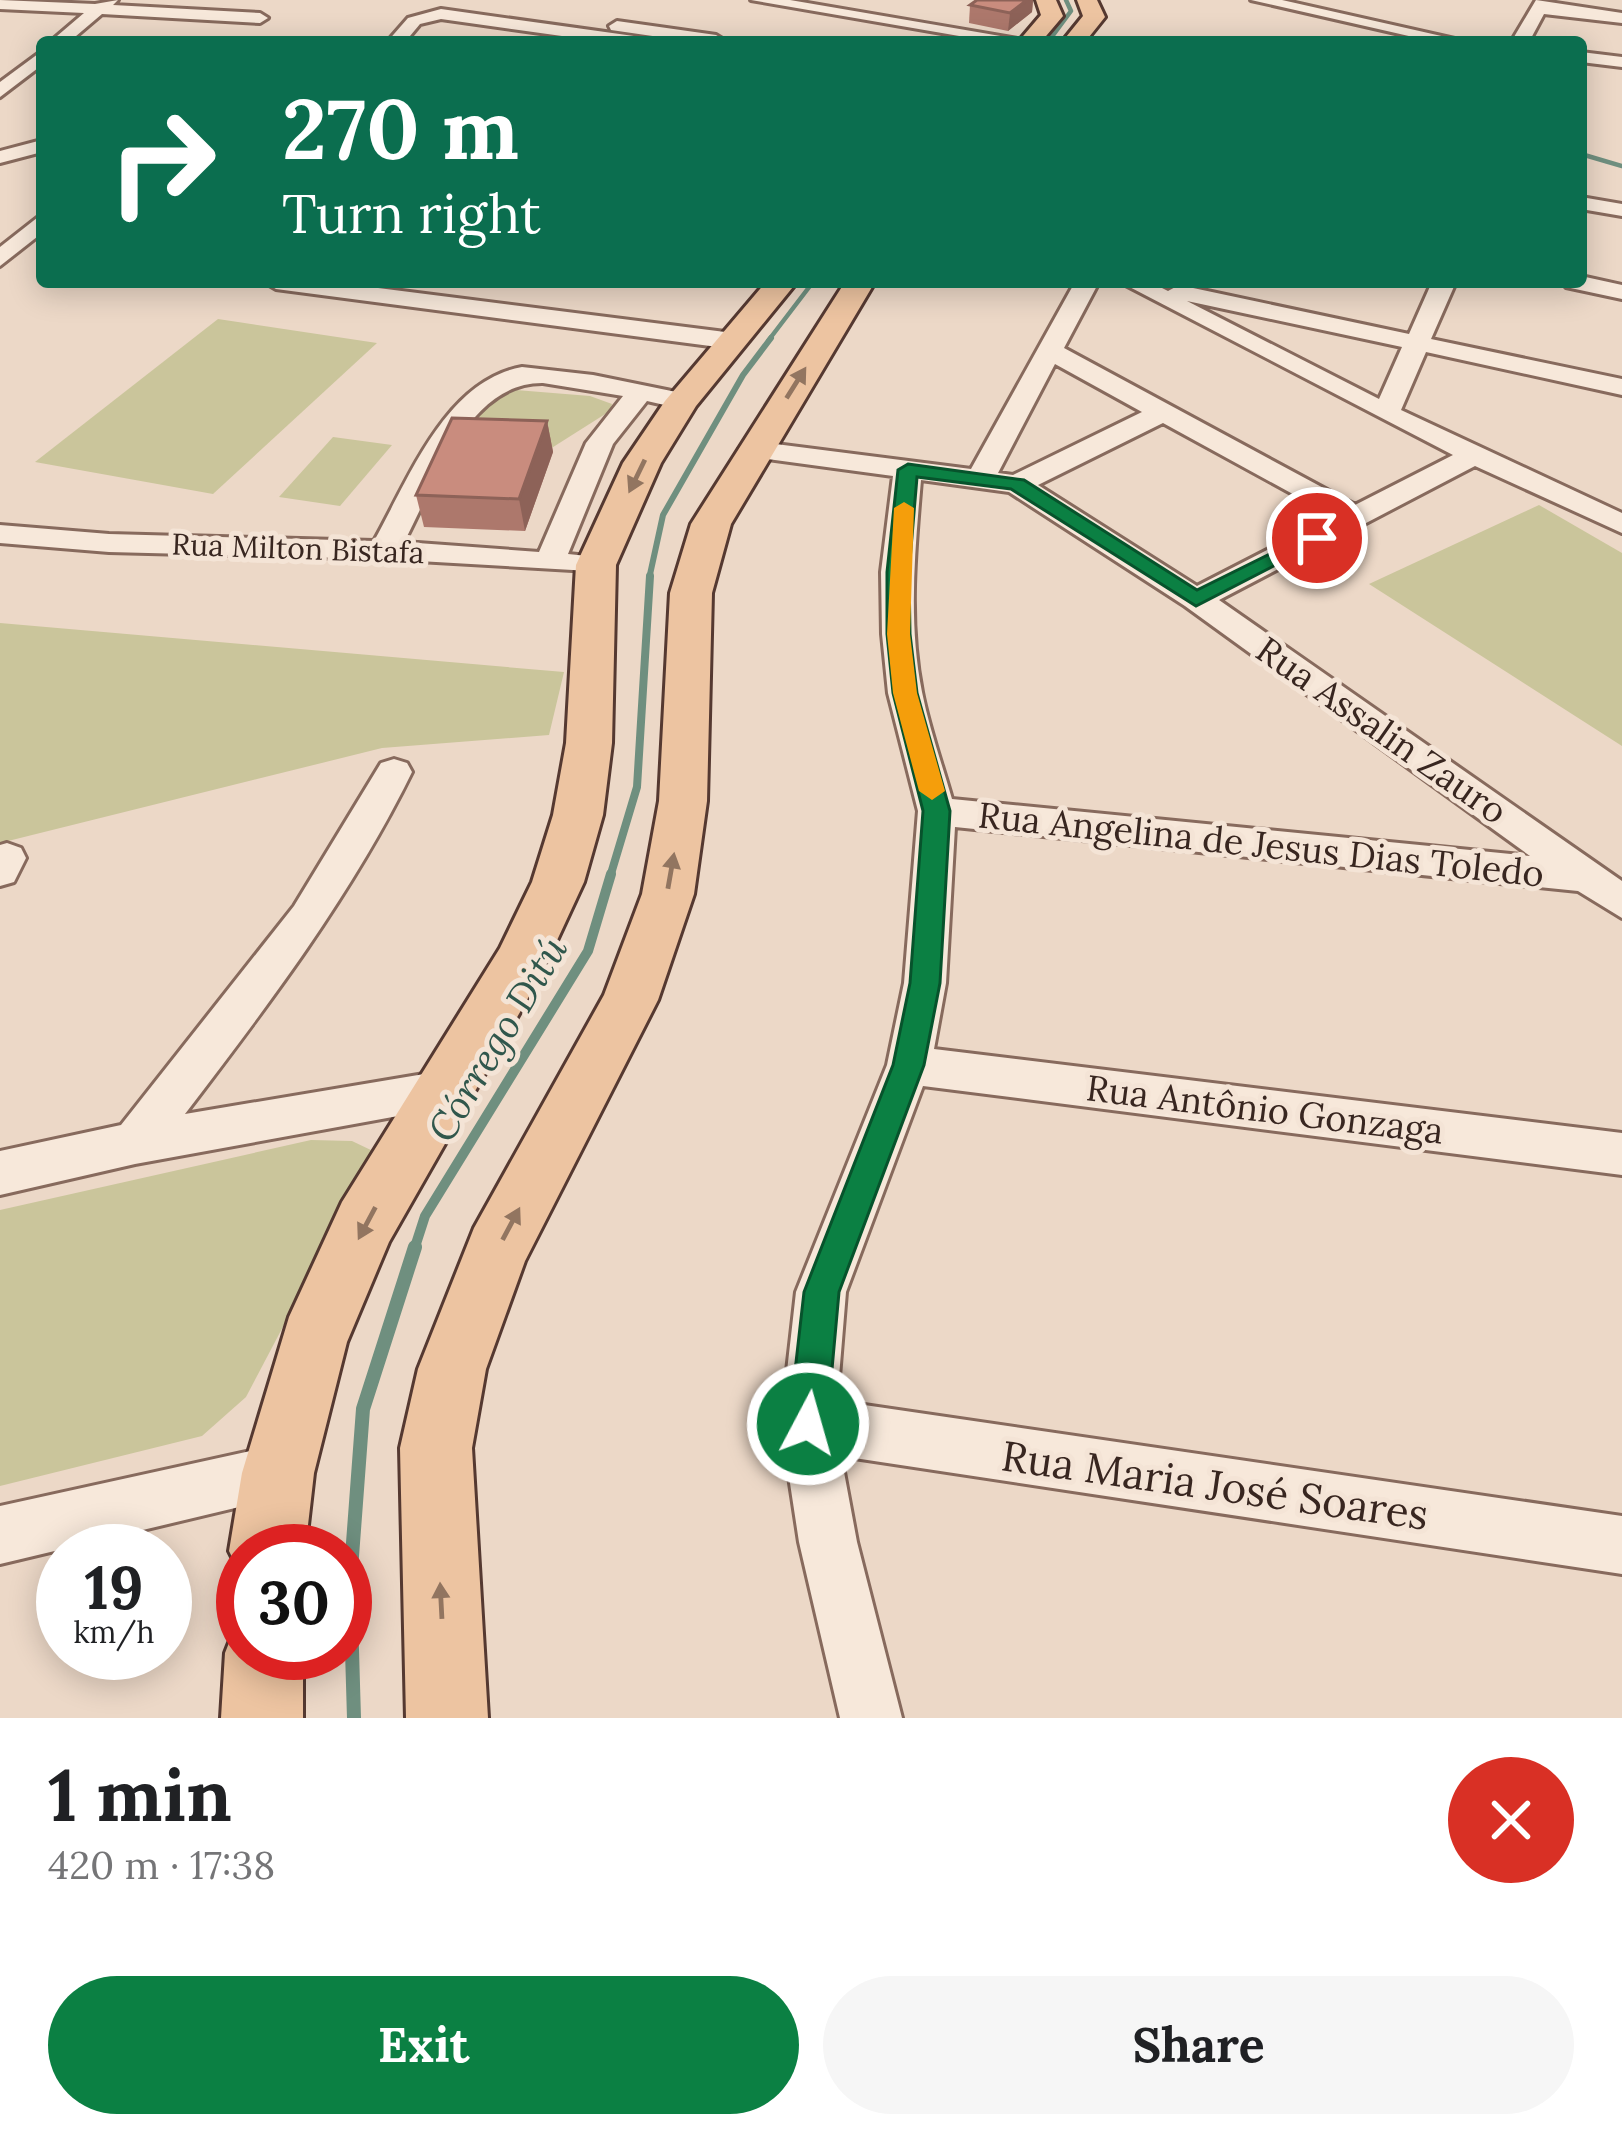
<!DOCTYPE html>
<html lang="en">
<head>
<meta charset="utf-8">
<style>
	:root { --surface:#fff; --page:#f6f6f6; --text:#202124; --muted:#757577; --accent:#0b8043 }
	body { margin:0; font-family:Lora,serif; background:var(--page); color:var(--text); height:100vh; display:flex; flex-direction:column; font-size:45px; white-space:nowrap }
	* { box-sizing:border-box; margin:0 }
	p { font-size:39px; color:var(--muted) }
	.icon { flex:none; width:66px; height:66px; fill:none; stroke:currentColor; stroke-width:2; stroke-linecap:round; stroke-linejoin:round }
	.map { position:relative; height:1718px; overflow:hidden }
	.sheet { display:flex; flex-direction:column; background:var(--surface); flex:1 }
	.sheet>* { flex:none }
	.guide { position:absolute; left:36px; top:36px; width:1551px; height:252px; border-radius:12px; box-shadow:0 6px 30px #0003; background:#0b6e4f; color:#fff; overflow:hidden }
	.speed { position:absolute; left:36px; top:1524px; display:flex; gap:24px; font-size:60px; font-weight:700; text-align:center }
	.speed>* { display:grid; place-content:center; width:156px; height:156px; border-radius:50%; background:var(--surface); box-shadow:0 6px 30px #0003; line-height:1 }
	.speed small { font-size:30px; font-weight:400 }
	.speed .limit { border:18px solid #d22; background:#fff; color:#111 }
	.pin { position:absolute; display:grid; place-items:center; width:102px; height:102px; color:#fff; margin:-51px; border:6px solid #fff; border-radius:50%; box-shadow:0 3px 12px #0007 }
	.me { position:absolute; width:132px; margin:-66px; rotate:6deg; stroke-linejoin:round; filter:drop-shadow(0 0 9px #0008) }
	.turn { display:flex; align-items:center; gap:42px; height:252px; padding:0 48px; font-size:54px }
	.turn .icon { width:156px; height:156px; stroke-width:2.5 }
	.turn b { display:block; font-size:84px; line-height:102px }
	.round { display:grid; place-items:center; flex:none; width:126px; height:126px; border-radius:63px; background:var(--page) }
	.head { display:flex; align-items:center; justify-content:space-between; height:204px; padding:0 48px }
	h1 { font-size:72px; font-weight:700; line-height:90px }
	.button { display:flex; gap:24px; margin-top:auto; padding:24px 48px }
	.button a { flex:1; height:138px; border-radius:72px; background:var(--accent); color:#fff; font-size:48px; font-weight:700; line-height:138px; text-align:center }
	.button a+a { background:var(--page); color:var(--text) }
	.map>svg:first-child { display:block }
	.green { fill:#cac59b }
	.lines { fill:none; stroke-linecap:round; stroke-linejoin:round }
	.stream-far4 { stroke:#6f8f7f; stroke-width:4.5 }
	.stream-far3 { stroke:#6f8f7f; stroke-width:6 }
	.stream-far2 { stroke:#6f8f7f; stroke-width:8 }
	.stream-far1 { stroke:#6f8f7f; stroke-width:10 }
	.stream { stroke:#6f8f7f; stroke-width:14 }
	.minor-casing { stroke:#876a5d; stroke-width:6 }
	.major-casing { stroke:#553931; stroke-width:6 }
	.minor { fill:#f7e8da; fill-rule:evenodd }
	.major { fill:#edc4a1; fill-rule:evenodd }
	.wall { fill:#ad786c }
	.shaded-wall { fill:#8d6258 }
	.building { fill:#c98c7e; stroke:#8d6258; stroke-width:3 }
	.oneway { fill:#927560 }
	.route { fill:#0b8043; stroke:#07532c; stroke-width:3 }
	.slow { fill:#f59e0b }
	.labels { text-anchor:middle; stroke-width:10; stroke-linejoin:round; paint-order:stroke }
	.far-street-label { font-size:30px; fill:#382620; stroke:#f4e4d6 }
	.street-label { font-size:36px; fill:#382620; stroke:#f4e4d6 }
	.water-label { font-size:39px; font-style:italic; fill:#30574c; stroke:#f4e4d6 }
	.near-street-label { font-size:42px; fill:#382620; stroke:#f4e4d6 }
</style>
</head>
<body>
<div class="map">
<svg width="1622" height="1718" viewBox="0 0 1622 1718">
	<rect width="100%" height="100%" fill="#ecd8c7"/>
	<g class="green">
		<path d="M 218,319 L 377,343 L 213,494 L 35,462 Z"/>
		<path d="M 516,390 L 590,396 L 612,404 L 610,411 L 550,449 L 474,420 L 493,399 Z"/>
		<path d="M 333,437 L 392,445 L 340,506 L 279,497 Z"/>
		<path d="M 1539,505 L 1622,553 L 1622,746 L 1369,584 Z"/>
		<path d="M 0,623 L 564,672 L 549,735 L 382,748 L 0,843 Z"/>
		<path d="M 311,1140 L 352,1141 L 375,1152 L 246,1397 L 202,1436 L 0,1486 L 0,1210 Z"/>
	</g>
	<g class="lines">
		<g class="stream-far4">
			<path d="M 1048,42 L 1071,11 L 1066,0"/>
			<path d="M 1581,154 L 1622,166"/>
			<path d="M 768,341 L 813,282"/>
		</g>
		<path class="stream-far3" d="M 649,579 L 663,515 L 743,375 L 771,338"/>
		<path class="stream-far2" d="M 610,877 L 637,787 L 650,576"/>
		<path class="stream-far1" d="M 414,1250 L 425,1216 L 588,951 L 611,874"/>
		<path class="stream" d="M 354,1718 L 350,1583 L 363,1409 L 415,1247"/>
		<defs>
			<g id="minor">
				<path d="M 0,0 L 95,4 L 118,0 L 113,5 L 260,13 L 268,18 L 260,23 L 102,14 L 69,42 L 50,42 L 84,13 L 0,9 Z"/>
				<path d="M 751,0 L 790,0 L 1035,42 L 994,42 Z"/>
				<path d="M 1251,0 L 1282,0 L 1468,42 L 1435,42 Z"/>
				<path d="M 1536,0 L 1622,13 L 1622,23 L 1544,14 L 1529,42 L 1511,42 Z"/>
				<path d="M 441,9 L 641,37 L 650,42 L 605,42 L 441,19 L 420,24 L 405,42 L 387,42 L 408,18 Z"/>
				<path d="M 617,21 L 716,35 L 724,40 L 694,42 L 611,30 L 609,26 Z"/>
				<path d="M 42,51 L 42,65 L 0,97 L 0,82 Z"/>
				<path d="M 1581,52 L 1622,57 L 1622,67 L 1581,62 Z"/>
				<path d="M 42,140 L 42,152 L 0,163 L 0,151 Z"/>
				<path d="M 1581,197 L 1622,204 L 1622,216 L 1581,209 Z"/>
				<path d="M 42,214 L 42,233 L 0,266 L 0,247 Z"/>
				<path d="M 1581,276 L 1622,285 L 1622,299 L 1566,287 L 1562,282 L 1581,282 Z"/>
				<path d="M 264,282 L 331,282 L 733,333 L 746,341 L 733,349 L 276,289 Z"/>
				<path d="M 1075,282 L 1099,282 L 1064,348 L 1355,505 L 1453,455 L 1120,282 L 1150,282 L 1168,291 L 1179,285 L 1409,334 L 1432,282 L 1456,282 L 1431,339 L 1622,379 L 1622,395 L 1426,352 L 1401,410 L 1622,513 L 1622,533 L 1475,466 L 1219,600 L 1622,881 L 1622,918 L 1578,891 L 955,827 L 946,983 L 934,1049 L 1622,1133 L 1622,1175 L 923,1086 L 846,1292 L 837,1401 L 1622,1516 L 1622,1574 L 841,1456 L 857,1542 L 902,1718 L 840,1718 L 799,1542 L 781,1424 L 796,1292 L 887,1065 L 904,983 L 918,811 L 888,693 L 882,634 L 881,572 L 893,476 L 753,457 L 739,449 L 753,441 L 971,469 ZM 1187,301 L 1402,347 L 1379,399 ZM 1055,364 L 1142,412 L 1013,475 L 998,473 ZM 1163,423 L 1333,516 L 1197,586 L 1038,485 ZM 921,480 L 1009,492 L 1185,606 L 1530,856 L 952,799 C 942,764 929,728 922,692 C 908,621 915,551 921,480 Z"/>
				<path d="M 522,367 L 593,375 L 691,395 L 695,401 L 682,409 L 647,401 L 613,444 L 568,554 L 607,558 L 612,565 L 607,572 L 384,559 L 109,552 L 0,543 L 0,525 L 109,534 L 374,541 C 409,479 445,381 522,367 ZM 543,383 L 623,396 L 586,443 L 539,552 L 404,542 C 434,486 468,382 543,383 Z"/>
				<path d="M 394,759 L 407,763 L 412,772 C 351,896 269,1004 185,1114 L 448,1070 L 464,1076 L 471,1090 L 464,1104 L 135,1164 L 0,1195 L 0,1151 L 121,1125 L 294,906 L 381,763 Z"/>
				<path d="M 7,843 L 21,848 L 26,858 L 14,882 L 0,886 L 0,845 Z"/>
				<path d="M 278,1445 L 298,1453 L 306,1473 L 298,1493 L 0,1564 L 0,1506 Z"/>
			</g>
			<g id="major">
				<path d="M 1036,0 L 1056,0 L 1063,16 L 1041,42 L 1018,42 L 1041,15 Z"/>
				<path d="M 1077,0 L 1097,0 L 1105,17 L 1085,42 L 1062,42 L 1083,16 Z"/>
				<path d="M 766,282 L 797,282 L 696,406 L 661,463 L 616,565 L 612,743 L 603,815 L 584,882 L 540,977 L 389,1242 L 347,1342 L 314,1473 L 305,1551 L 243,1551 L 243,1579 L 229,1551 L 242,1473 L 289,1317 L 342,1202 L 500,948 L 532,882 L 553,815 L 566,743 L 576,565 L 623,463 L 665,401 Z"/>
				<path d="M 845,282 L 875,282 L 731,524 L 712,593 L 707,801 L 694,894 L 658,1000 L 525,1261 L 486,1369 L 472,1448 L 488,1718 L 406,1718 L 400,1448 L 418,1369 L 474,1228 L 604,995 L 642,894 L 659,801 L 670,593 L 691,524 Z"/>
				<path d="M 243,1622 L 243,1653 L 303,1653 L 303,1718 L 221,1718 L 225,1653 L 236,1625 Z"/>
			</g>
		</defs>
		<use href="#minor" class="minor-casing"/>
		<use href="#major" class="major-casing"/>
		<use href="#minor" class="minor"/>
		<use href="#major" class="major"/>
	</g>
	<g class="wall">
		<path d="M 977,0 L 1033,0 L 1032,12 L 1008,31 L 969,23 L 970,5 Z"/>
		<path d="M 547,421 L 553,452 L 525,531 L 424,527 L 416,495 Z"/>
	</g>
	<g class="shaded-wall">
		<path d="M 1027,0 L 1033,0 L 1032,12 L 1008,31 L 1010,13 Z"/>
		<path d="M 547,421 L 553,452 L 525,531 L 519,499 Z"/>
	</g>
	<g class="building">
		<path d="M 977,0 L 1027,0 L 1010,13 L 970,5 Z"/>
		<path d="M 452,418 L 547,421 L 519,499 L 416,495 Z"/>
	</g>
	<defs><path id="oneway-solid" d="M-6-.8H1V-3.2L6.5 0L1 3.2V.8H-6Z" transform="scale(3)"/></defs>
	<g class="oneway">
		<use href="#oneway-solid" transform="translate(796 383) rotate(-58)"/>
		<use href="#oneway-solid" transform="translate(637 476) rotate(116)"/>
		<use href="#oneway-solid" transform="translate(671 871) rotate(-80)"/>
		<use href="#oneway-solid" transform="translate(367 1223) rotate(118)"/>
		<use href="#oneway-solid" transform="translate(511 1224) rotate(-62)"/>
		<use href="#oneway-solid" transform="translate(441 1601) rotate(-93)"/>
	</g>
	<path class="route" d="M 908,464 L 1024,480 L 1197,590 L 1310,534 L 1317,532 L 1328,538 L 1196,606 L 1011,489 L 917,477 L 909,572 L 910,634 L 917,693 L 950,811 L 940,983 L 924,1065 L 839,1292 L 827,1424 L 822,1438 L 808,1443 L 795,1438 L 789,1424 L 804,1292 L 893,1065 L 910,983 L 923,811 L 893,693 L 887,634 L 887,572 L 898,470 Z"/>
	<path class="slow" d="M 904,502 L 914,508 L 910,634 L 917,693 L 945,791 L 932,800 L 919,791 L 893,693 L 887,634 L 894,508 Z"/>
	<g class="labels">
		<g class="far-street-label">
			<text transform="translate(298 549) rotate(2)" y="10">Rua Milton Bistafa</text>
		</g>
		<g class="street-label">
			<text transform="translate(1382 730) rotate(35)" y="13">Rua Assalin Zauro</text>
			<text transform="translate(1261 844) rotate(6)" y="13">Rua Angelina de Jesus Dias Toledo</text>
			<text transform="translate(1265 1109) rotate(7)" y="13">Rua Antônio Gonzaga</text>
		</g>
		<g class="water-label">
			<text transform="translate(497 1039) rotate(-59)" y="14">Córrego Ditú</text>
		</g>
		<g class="near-street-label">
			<text transform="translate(1215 1485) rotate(8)" y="15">Rua Maria José Soares</text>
		</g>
	</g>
</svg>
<div class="speed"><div>19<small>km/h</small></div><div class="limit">30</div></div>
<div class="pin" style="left:1317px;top:538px;background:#d93025"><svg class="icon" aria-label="arrive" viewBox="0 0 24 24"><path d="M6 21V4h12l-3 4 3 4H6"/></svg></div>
<svg class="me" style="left:808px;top:1424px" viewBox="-20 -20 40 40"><circle r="17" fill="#0b8043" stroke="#fff" stroke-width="3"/><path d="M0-11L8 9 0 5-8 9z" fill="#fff"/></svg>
<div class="guide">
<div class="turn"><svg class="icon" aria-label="right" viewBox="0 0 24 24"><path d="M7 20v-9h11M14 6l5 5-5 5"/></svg><div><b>270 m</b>Turn right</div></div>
</div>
</div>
<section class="sheet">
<div class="head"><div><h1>1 min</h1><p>420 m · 17:38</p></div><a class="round" style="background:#d93025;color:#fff"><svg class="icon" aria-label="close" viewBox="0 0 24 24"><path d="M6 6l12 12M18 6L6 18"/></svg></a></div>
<div class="button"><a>Exit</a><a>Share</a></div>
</section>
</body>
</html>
